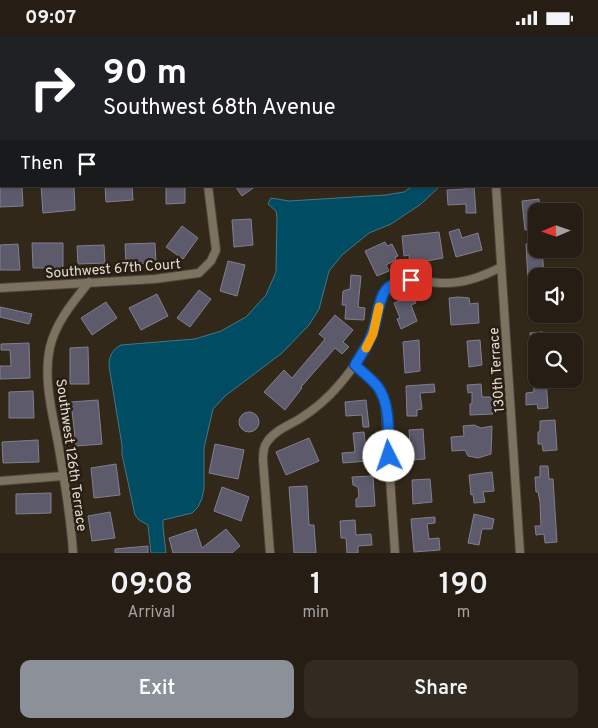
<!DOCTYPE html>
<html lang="en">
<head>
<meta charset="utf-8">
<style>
	:root { --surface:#261e14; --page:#322b22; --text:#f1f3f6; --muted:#a4a2a0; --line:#423c34; --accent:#8c9099 }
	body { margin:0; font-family:Overpass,sans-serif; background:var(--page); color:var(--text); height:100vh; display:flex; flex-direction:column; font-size:19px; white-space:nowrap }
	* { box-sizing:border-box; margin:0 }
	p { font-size:16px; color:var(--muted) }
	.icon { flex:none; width:28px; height:28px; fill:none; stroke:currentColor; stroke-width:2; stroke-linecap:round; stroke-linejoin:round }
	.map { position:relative; height:518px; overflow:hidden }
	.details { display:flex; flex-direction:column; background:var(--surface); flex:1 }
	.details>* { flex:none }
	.top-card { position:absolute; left:0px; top:0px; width:599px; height:152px; box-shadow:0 1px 4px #0004,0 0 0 1px var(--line); background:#202124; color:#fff; overflow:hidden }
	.needle { width:32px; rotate:268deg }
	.controls { position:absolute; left:528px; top:168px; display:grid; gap:10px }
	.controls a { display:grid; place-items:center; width:55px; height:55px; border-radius:10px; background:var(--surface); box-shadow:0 1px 4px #0004,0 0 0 1px var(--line); font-size:25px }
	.pin { position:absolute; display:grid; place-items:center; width:42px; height:42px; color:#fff; margin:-21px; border-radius:10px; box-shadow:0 2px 8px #0006 }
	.me { position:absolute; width:55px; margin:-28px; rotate:356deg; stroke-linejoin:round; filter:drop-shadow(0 0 4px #0008) }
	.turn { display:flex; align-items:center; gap:18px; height:105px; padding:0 20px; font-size:22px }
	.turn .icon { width:65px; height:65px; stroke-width:2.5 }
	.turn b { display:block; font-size:35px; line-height:42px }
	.then { display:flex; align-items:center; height:48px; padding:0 20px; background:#0003; gap:10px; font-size:19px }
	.eta { display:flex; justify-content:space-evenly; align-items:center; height:85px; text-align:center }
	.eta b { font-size:30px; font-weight:600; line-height:35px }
	.primary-button { display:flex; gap:10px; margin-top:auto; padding:10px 20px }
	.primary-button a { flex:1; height:58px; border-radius:10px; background:var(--accent); color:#fff; font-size:20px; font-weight:600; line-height:58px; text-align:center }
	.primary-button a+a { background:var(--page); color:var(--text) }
	.status { display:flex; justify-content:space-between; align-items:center; height:35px; padding:0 25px; background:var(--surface); direction:ltr }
	.status svg { height:14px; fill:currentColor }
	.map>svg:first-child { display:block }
	.water { fill:#004c63; stroke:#447785 }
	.building { fill:#5d5a6b; stroke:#817e91 }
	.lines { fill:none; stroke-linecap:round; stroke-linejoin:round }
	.minor-casing { stroke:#4e463a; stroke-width:10 }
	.secondary-casing { stroke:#4e463a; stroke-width:12 }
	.minor { stroke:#7d7160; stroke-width:8 }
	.secondary { stroke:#7d7160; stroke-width:10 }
	.route-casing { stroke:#114b97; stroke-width:12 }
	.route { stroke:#1a73e8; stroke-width:9 }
	.slow { stroke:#f59e0b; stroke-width:9 }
	.labels { text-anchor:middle; stroke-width:5; stroke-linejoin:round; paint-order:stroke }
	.street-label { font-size:14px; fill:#e2dcd3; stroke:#281e11 }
</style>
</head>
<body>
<div class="status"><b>09:07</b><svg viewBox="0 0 49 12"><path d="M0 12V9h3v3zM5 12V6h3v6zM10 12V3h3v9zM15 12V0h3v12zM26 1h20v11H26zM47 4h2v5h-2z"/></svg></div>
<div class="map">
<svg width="598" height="518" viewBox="0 0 598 518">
	<rect width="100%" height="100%" fill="#32281a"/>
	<path class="water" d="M 413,151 L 440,151 L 421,169 L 391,189 L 369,198 L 342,220 L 329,236 L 319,274 L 309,290 L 282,318 L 225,361 L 213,374 L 204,413 L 204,454 L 202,463 L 198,472 L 192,478 L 163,485 L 163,492 L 166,518 L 151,518 L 148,490 L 139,485 L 135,480 L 122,419 L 122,410 L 109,331 C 109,321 112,315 121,310 L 195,304 L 221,296 L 246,282 L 266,260 L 276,237 L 277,182 L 276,176 L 268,169 L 271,163 L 289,166 L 386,160 L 404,157 Z"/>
	<g class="building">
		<path d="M 0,151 L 22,151 L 23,171 L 0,172 Z"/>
		<path d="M 41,151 L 74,151 L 75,175 L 43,178 Z"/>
		<path d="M 105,151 L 132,151 L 133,165 L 106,167 Z"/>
		<path d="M 166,151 L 185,151 L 185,168 L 166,169 Z"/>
		<path d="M 235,151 L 256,151 L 242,161 Z"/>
		<path d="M 466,151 L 474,151 L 476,178 L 466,178 L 466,169 L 448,170 L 447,155 L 466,154 Z"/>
		<path d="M 539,164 L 540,176 L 536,176 L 536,194 L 525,195 L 522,166 Z"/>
		<path d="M 251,184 L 253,210 L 234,212 L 232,185 Z"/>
		<path d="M 182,191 L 198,203 L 183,224 L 166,212 Z"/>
		<path d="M 459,194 L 462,203 L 478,198 L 482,215 L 456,222 L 449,197 Z"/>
		<path d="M 439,197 L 443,223 L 410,229 L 409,220 L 404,221 L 402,201 Z"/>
		<path d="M 385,207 L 387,211 L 392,209 L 398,221 L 395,222 L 396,225 L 386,230 L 389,236 L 377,241 L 365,216 Z"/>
		<path d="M 32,208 L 63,208 L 63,233 L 33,233 Z"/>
		<path d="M 155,208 L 156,228 L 126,229 L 125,209 Z"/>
		<path d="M 536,208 L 536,214 L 542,214 L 544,241 L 536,241 L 536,283 L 530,283 L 526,209 Z"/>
		<path d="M 18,209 L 20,235 L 0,235 L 0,210 Z"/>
		<path d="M 104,210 L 105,228 L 78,229 L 77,211 Z"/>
		<path d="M 228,226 L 245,230 L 237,261 L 220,256 Z"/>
		<path d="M 351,240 L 361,241 L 358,272 L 365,273 L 364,285 L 345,284 L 346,270 L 342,270 L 343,256 L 350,254 Z"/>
		<path d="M 199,255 L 211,264 L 190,292 L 177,283 Z"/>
		<path d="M 157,259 L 168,281 L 141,295 L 129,273 Z"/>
		<path d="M 413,261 L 416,268 L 411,270 L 417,286 L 401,294 L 397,284 L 400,283 L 394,268 Z"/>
		<path d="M 458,262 L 469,263 L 470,269 L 478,268 L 479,288 L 451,290 L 449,263 Z"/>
		<path d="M 106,267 L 117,283 L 92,300 L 81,283 Z"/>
		<path d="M 0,272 L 32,279 L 29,289 L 0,282 Z"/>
		<path d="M 335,280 L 353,295 L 343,307 L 349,312 L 342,319 L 335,313 L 301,352 L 302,353 L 285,375 L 264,357 L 284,335 L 292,343 L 325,304 L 319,299 Z"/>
		<path d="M 543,297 L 544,306 L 536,306 L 536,320 L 532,320 L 530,298 Z"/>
		<path d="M 419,305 L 420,336 L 405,338 L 403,307 Z"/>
		<path d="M 480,305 L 482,330 L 469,332 L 467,306 Z"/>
		<path d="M 29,308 L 30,343 L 0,344 L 0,331 L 11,331 L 10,315 L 1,315 L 1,309 Z"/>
		<path d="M 88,312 L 89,349 L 70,349 L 70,313 Z"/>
		<path d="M 533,344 L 546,344 L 548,373 L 538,374 L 537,369 L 526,370 L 526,358 L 534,357 Z"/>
		<path d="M 434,349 L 435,357 L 420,358 L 422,374 L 417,375 L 417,381 L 407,381 L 406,351 Z"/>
		<path d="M 481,349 L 482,362 L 492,362 L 493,379 L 470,380 L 470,369 L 472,368 L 472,357 L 468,358 L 467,350 Z"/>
		<path d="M 33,356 L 34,383 L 9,383 L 9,357 Z"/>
		<path d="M 98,365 L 102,409 L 76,411 L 71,367 Z"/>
		<path d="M 366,365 L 369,392 L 363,392 L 362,380 L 346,381 L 345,367 Z"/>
		<circle cx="249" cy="387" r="10"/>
		<path d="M 555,385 L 557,415 L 543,416 L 542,409 L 538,409 L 538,397 L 540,396 L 540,386 Z"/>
		<path d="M 474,390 L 481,393 L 492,391 L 491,419 L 478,423 L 468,421 L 465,415 L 452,416 L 451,402 L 464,401 L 463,391 Z"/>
		<path d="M 423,394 L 425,424 L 411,425 L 409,395 Z"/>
		<path d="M 364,397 L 367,426 L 343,428 L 342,418 L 355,417 L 353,398 Z"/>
		<path d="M 309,403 L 319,426 L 286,440 L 276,417 Z"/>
		<path d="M 38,405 L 39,427 L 3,428 L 2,407 Z"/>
		<path d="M 215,409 L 244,415 L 238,444 L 209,438 Z"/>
		<path d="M 116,429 L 120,460 L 94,463 L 91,433 Z"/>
		<path d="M 540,431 L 548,431 L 549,444 L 553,444 L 557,507 L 545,508 L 544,499 L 536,500 L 535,491 L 541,491 L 540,467 L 538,457 L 536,457 L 535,442 L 540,442 Z"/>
		<path d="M 492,437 L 494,456 L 483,457 L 485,467 L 474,468 L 473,459 L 471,460 L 469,440 Z"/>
		<path d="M 373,441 L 375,471 L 356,472 L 356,464 L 359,462 L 358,452 L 353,450 L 352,442 Z"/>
		<path d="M 430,444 L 432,467 L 413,469 L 412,445 Z"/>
		<path d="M 307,451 L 309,490 L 314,490 L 316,518 L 294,518 L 289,452 Z"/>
		<path d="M 222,452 L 249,462 L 241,486 L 214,476 Z"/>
		<path d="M 51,458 L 51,478 L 16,479 L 16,459 Z"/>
		<path d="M 110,477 L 115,503 L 92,506 L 88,481 Z"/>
		<path d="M 474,479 L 494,484 L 492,494 L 482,494 L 479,510 L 468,508 Z"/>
		<path d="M 435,482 L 435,488 L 427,489 L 429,504 L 439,503 L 440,515 L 414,517 L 411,484 Z"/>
		<path d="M 355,485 L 356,500 L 371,499 L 372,510 L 358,511 L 358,518 L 347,518 L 346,503 L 341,503 L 340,486 Z"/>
		<path d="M 196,494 L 202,513 L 226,494 L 240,511 L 232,518 L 173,518 L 169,503 Z"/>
		<path d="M 148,511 L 148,518 L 115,518 L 115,514 Z"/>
	</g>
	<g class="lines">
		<defs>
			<g id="minor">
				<path d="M 73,0 L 73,1"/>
				<path d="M 223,0 L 223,1"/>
				<path d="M 554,0 L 554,1"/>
				<path d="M 377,1 L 377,0"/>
				<path d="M 496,151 L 520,518"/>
				<path d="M 0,253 L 155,244 L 199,238 L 211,226 L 216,215 L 208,151"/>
				<path d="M 355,330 L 377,351 L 385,368 L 395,518"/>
				<path d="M 0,446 L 63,441"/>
				<path d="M 73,518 C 71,481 64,444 58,408 C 52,377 43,343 50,312 C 56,287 73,267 89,247"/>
				<path d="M 270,518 L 263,425 C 263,419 263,412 267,407 C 275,395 290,390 301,383 C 315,374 328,363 339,350 C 355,331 371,310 376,285 C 379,272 379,258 390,250 C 406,239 429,249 446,248 C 466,248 484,241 501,232"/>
			</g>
			<path id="secondary" d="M 0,106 L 1,106"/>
		</defs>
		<use href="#minor" class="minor-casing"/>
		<use href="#secondary" class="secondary-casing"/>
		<use href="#minor" class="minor"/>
		<use href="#secondary" class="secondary"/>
	</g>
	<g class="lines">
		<defs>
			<path id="route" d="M 389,421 C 388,400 391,370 378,352 C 371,343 362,337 355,330 C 361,320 368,310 372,299 C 382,273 374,247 411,245"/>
		</defs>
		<use href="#route" class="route-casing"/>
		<use href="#route" class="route"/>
		<path class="slow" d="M 366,313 L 373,299 L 379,272"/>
	</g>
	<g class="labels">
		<g class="street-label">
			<text transform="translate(113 233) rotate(-4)" y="5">Southwest 67th Court</text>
			<text transform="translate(496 335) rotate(-94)" y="5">130th Terrace</text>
			<text transform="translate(72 420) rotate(82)" y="5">Southwest 126th Terrace</text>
		</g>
	</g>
</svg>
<div class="controls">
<a><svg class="needle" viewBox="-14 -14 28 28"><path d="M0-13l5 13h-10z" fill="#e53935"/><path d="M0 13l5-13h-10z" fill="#a4a2a0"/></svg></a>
<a><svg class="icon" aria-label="sound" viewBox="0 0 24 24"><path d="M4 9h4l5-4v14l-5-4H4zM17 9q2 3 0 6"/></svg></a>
<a><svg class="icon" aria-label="search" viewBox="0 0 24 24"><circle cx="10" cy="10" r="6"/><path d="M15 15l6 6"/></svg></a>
</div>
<div class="pin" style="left:411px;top:245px;background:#d93025"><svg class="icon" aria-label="arrive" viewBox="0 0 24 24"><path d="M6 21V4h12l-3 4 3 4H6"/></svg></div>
<svg class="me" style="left:389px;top:421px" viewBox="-20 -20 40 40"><circle r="19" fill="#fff"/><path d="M0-13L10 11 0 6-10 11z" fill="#1a73e8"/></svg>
<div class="top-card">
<div class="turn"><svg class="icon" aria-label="right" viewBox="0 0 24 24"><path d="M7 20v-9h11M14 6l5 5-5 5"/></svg><div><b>90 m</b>Southwest 68th Avenue</div></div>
<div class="then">Then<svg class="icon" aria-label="arrive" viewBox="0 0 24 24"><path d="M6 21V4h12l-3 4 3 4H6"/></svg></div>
</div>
</div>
<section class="details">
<div class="eta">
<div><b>09:08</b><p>Arrival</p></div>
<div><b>1</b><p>min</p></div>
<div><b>190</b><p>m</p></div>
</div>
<div class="primary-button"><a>Exit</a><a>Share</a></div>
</section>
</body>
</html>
